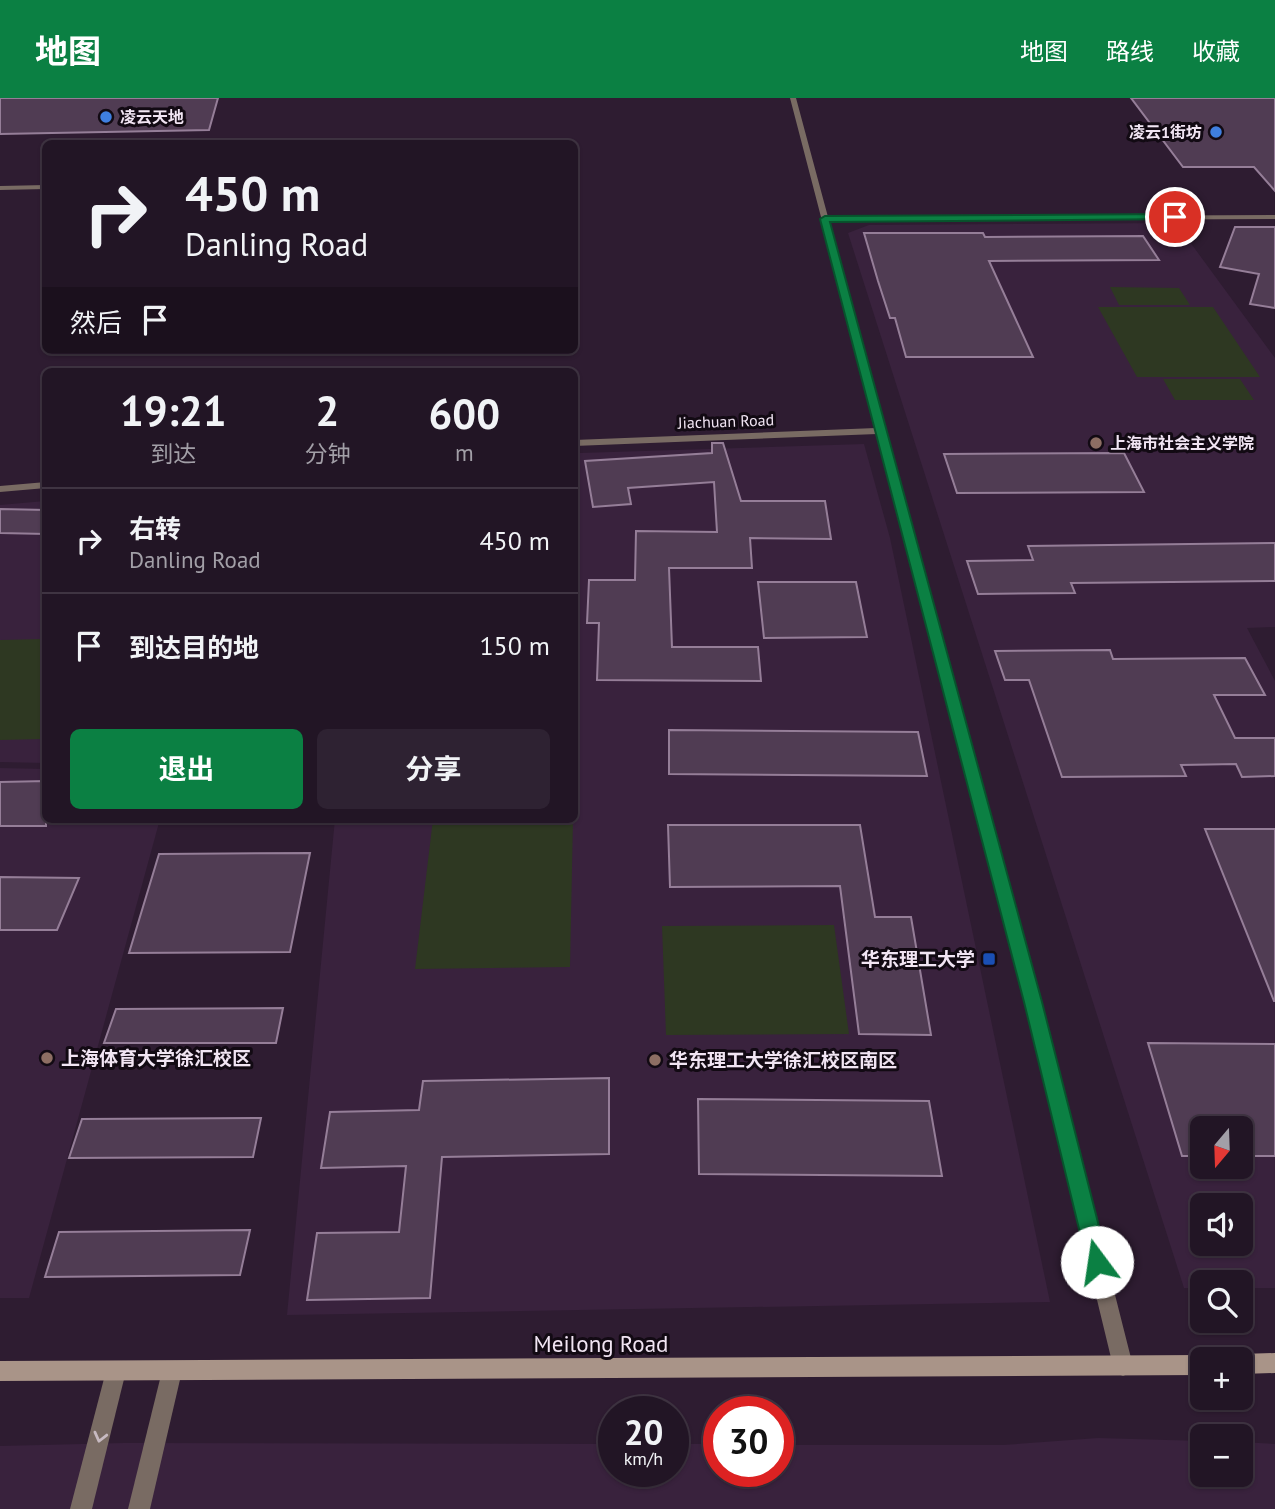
<!DOCTYPE html>
<html lang="zh">
<head>
<meta charset="utf-8">
<style>
	:root { --surface:#221525; --page:#2e2232; --text:#f1f3f6; --muted:#a29fa7; --line:#3f3442; --accent:#0b8043 }
	body { margin:0; font-family:"PT Sans","Noto Sans SC",sans-serif; background:var(--page); color:var(--text); height:100vh; display:flex; flex-direction:column; font-size:26px; white-space:nowrap }
	* { box-sizing:border-box; margin:0 }
	p { font-size:23px; color:var(--muted) }
	.icon { flex:none; width:38px; height:38px; fill:none; stroke:currentColor; stroke-width:2; stroke-linecap:round; stroke-linejoin:round }
	.map { position:relative; flex:1; overflow:hidden }
	.panel { position:absolute; left:42px; top:270px; width:536px; height:455px; display:flex; flex-direction:column; background:var(--surface); border-radius:10px; box-shadow:0 2px 5px #0004,0 0 0 2px var(--line) }
	.panel>* { flex:none }
	.banner { position:absolute; left:42px; top:42px; width:536px; height:214px; border-radius:10px; box-shadow:0 2px 5px #0004,0 0 0 2px var(--line); background:#221525; color:var(--text); overflow:hidden }
	.needle { width:46px; rotate:199deg }
	.tools { position:absolute; left:1190px; top:1018px; display:grid; gap:14px }
	.tools a { display:grid; place-items:center; width:63px; height:63px; border-radius:10px; background:var(--surface); box-shadow:0 2px 5px #0004,0 0 0 2px var(--line); font-size:35px }
	.speed { position:absolute; left:598px; top:1298px; display:flex; gap:14px; font-size:35px; font-weight:700; text-align:center }
	.speed>* { display:grid; place-content:center; width:91px; height:91px; border-radius:50%; background:var(--surface); box-shadow:0 2px 5px #0004,0 0 0 2px var(--line); line-height:1 }
	.speed small { font-size:18px; font-weight:400 }
	.speed .limit { border:10px solid #d22; background:#fff; color:#111 }
	.pin { position:absolute; display:grid; place-items:center; width:60px; height:60px; color:#fff; margin:-30px; border:4px solid #fff; border-radius:50%; box-shadow:0 2px 7px #0007 }
	.me { position:absolute; width:77px; margin:-38px; rotate:346deg; stroke-linejoin:round; filter:drop-shadow(0 0 5px #0008) }
	.turn { display:flex; align-items:center; gap:24px; height:147px; padding:0 28px; font-size:32px }
	.turn .icon { width:91px; height:91px; stroke-width:2.5 }
	.turn b { display:block; font-size:49px; line-height:60px }
	.then { display:flex; align-items:center; height:66px; padding:0 28px; background:#0003; gap:14px; font-size:26px }
	.eta { display:flex; justify-content:space-evenly; align-items:center; height:119px; text-align:center }
	.eta b { font-size:42px; font-weight:700; line-height:49px }
	.cta { display:flex; gap:14px; margin-top:auto; padding:14px 28px }
	.cta a { flex:1; height:80px; border-radius:10px; background:var(--accent); color:#fff; font-size:28px; font-weight:700; line-height:80px; text-align:center }
	.cta a+a { background:var(--page); color:var(--text) }
	ul { padding:0; list-style:none }
	li { display:flex; align-items:center; gap:21px; height:105px; padding:0 28px; border-top:2px solid var(--line) }
	li div { flex:1 }
	li b { display:block; font-size:26px }
	li em { font-style:normal }
	header { display:flex; align-items:center; gap:42px; box-sizing:border-box; height:98px; padding:0 35px; background:var(--accent); color:#fff }
	header strong { font-size:33px }
	nav { display:flex; gap:38px; margin-inline-start:auto; font-size:24px }
	.map>svg:first-child { display:block }
	.built { fill:#39223d; fill-rule:evenodd }
	.green { fill:#2e3822 }
	.building { fill:#503c53; stroke:#957e98; stroke-width:2 }
	.lines { fill:none; stroke-linecap:round; stroke-linejoin:round }
	.lane { fill:#796b63; fill-rule:evenodd }
	.street { fill:#796b63; fill-rule:evenodd }
	.secondary { fill:#a99488; fill-rule:evenodd }
	.oneway { stroke:#c7bac1 }
	.route { fill:#0b8043; stroke:#07532c; stroke-width:2 }
	.shop-dot { fill:#3f7fe0; stroke:#120a13; stroke-width:2.5 }
	.education-dot { fill:#8d6e63; stroke:#120a13; stroke-width:2.5 }
	.transit-dot { fill:#1a4fb4; stroke:#120a13; stroke-width:2.5 }
	.labels { text-anchor:middle; stroke-width:6; stroke-linejoin:round; paint-order:stroke }
	.far-poi-label { font-size:16px; font-weight:bold; fill:#f1e5f3; stroke:#120a13; text-anchor:start }
	.far-street-label { font-size:16px; fill:#f1e5f3; stroke:#120a13 }
	.poi-label { font-size:19px; font-weight:bold; fill:#f1e5f3; stroke:#120a13; text-anchor:start }
	.near-street-label { font-size:23px; fill:#f1e5f3; stroke:#120a13 }
</style>
</head>
<body>
<header>
<strong>地图</strong>
<nav><a>地图</a><a>路线</a><a>收藏</a></nav>
</header>
<div class="map">
<svg width="1275" height="1411" viewBox="0 0 1275 1411">
	<rect width="100%" height="100%" fill="#2e1c31"/>
	<g class="built">
		<path d="M 1176,125 L 1275,260 L 1275,529 L 1247,530 L 1275,583 L 1275,1190 L 1241,1190 L 1241,1185 L 1202,1185 L 1202,1190 L 1184,1190 L 848,135 L 869,127 ZM 1202,1031 L 1241,1031 L 1241,1069 L 1202,1069 ZM 1202,1108 L 1241,1108 L 1241,1146 L 1202,1146 Z"/>
		<path d="M 864,346 L 890,440 L 1050,1204 L 287,1217 L 335,721 L 574,721 L 574,625 L 580,625 L 576,428 L 580,355 Z"/>
		<path d="M 45,403 L 45,665 L 0,664 L 0,407 Z"/>
		<path d="M 0,670 L 45,671 L 46,721 L 160,721 L 29,1200 L 0,1200 Z"/>
		<path d="M 1098,1340 L 1202,1343 L 1202,1377 L 1241,1377 L 1241,1344 L 1275,1346 L 1275,1411 L 0,1411 L 0,1348 L 124,1345 L 614,1346 L 614,1374 L 674,1374 L 674,1346 L 719,1346 L 719,1374 L 779,1374 L 779,1347 L 1003,1347 Z"/>
	</g>
	<g class="green">
		<path d="M 1110,189 L 1179,190 L 1190,207 L 1119,207 Z"/>
		<path d="M 1098,209 L 1213,209 L 1260,279 L 1137,279 Z"/>
		<path d="M 1163,281 L 1240,281 L 1254,302 L 1175,302 Z"/>
		<path d="M 45,541 L 45,641 L 0,642 L 0,542 Z"/>
		<path d="M 433,721 L 573,721 L 570,869 L 415,871 Z"/>
		<path d="M 834,827 L 849,936 L 666,937 L 662,828 Z"/>
	</g>
	<g class="building">
		<path d="M 0,0 L 218,0 L 209,32 L 0,36 Z"/>
		<path d="M 1131,0 L 1275,0 L 1275,93 L 1254,69 L 1183,69 Z"/>
		<path d="M 1235,129 L 1275,129 L 1275,210 L 1250,206 L 1259,176 L 1220,169 Z"/>
		<path d="M 864,135 L 983,135 L 985,139 L 1143,138 L 1159,162 L 989,163 L 1033,259 L 906,259 L 895,220 L 890,220 L 878,183 Z"/>
		<path d="M 712,345 L 723,345 L 741,403 L 825,403 L 831,441 L 750,440 L 752,470 L 669,470 L 672,549 L 758,549 L 761,583 L 597,582 L 599,525 L 587,525 L 589,482 L 635,482 L 636,433 L 717,434 L 714,384 L 628,390 L 631,406 L 593,409 L 585,363 L 712,355 Z"/>
		<path d="M 1124,355 L 1144,394 L 957,395 L 944,356 Z"/>
		<path d="M 0,411 L 46,412 L 46,436 L 0,435 Z"/>
		<path d="M 1275,445 L 1275,483 L 1071,485 L 1075,495 L 978,496 L 967,463 L 1033,462 L 1028,448 Z"/>
		<path d="M 758,484 L 856,484 L 867,539 L 764,540 Z"/>
		<path d="M 1110,552 L 1113,561 L 1245,560 L 1265,597 L 1214,597 L 1235,640 L 1275,640 L 1275,678 L 1242,679 L 1236,666 L 1181,667 L 1186,678 L 1062,679 L 1029,582 L 1005,582 L 995,553 Z"/>
		<path d="M 669,632 L 918,634 L 927,678 L 669,676 Z"/>
		<path d="M 46,683 L 46,728 L 0,728 L 0,684 Z"/>
		<path d="M 668,727 L 860,727 L 875,819 L 911,819 L 931,937 L 859,936 L 840,788 L 670,789 Z"/>
		<path d="M 1205,731 L 1275,731 L 1275,903 L 1274,903 Z"/>
		<path d="M 310,755 L 290,854 L 129,855 L 159,756 Z"/>
		<path d="M 0,779 L 79,780 L 57,832 L 0,832 Z"/>
		<path d="M 283,910 L 276,945 L 104,945 L 116,911 Z"/>
		<path d="M 1148,945 L 1275,946 L 1275,1058 L 1241,1058 L 1241,1031 L 1202,1031 L 1202,1058 L 1182,1058 Z"/>
		<path d="M 609,980 L 609,1056 L 442,1059 L 430,1200 L 307,1202 L 317,1135 L 399,1134 L 406,1068 L 321,1070 L 330,1014 L 419,1012 L 423,983 Z"/>
		<path d="M 698,1001 L 929,1003 L 942,1078 L 699,1076 Z"/>
		<path d="M 261,1020 L 253,1059 L 69,1060 L 82,1021 Z"/>
		<path d="M 250,1132 L 240,1177 L 45,1179 L 59,1134 Z"/>
	</g>
	<g class="lines">
		<g class="lane">
			<path d="M 46,87 L 46,91 L 0,92 L 0,88 Z"/>
			<path d="M 116,1263 L 123,1266 L 126,1273 L 92,1411 L 70,1411 L 106,1273 L 109,1266 Z"/>
			<path d="M 172,1263 L 179,1266 L 182,1273 L 150,1411 L 128,1411 L 162,1273 L 165,1266 Z"/>
		</g>
		<g class="street">
			<path d="M 790,0 L 796,0 L 828,119 L 1275,117 L 1275,121 L 830,123 L 1041,904 L 1133,1268 L 1130,1275 L 1123,1278 L 1116,1275 L 1113,1268 L 1025,904 L 877,336 L 574,348 L 574,342 L 876,330 Z"/>
			<path d="M 46,384 L 46,390 L 0,394 L 0,388 Z"/>
		</g>
		<g class="secondary">
			<path d="M 1275,1255 L 1275,1275 L 1241,1276 L 1241,1262 L 1233,1262 L 1241,1256 Z"/>
			<path d="M 1202,1257 L 1210,1262 L 1202,1262 L 1202,1277 L 0,1283 L 0,1263 Z"/>
		</g>
	</g>
	<defs><path id="oneway-chevron" d="M-2-3.5L2.5 0L-2 3.5" fill="none" stroke-width="1.6" stroke-linecap="round" stroke-linejoin="round" transform="scale(1.75)"/></defs>
	<use class="oneway" href="#oneway-chevron" transform="translate(100 1339) rotate(104)"/>
	<path class="route" d="M 1175,116 L 1178,121 L 830,124 L 1042,904 L 1108,1164 L 1105,1171 L 1097,1174 L 1090,1171 L 1087,1164 L 1024,904 L 820,121 L 825,118 Z"/>
	<g class="shop-dot">
		<circle cx="106" cy="19" r="7"/>
		<circle cx="1216" cy="34" r="7"/>
	</g>
	<g class="education-dot">
		<circle cx="1096" cy="345" r="7"/>
		<circle cx="47" cy="960" r="7"/>
		<circle cx="655" cy="962" r="7"/>
	</g>
	<rect class="transit-dot" x="982" y="854" width="14" height="14" rx="3.5"/>
	<g class="labels">
		<g class="far-poi-label">
			<text x="120" y="25">凌云天地</text>
			<text x="1202" y="40" text-anchor="end">凌云1街坊</text>
			<text x="1110" y="351">上海市社会主义学院</text>
		</g>
		<g class="far-street-label">
			<text transform="translate(726 323) rotate(-2)" y="6">Jiachuan Road</text>
		</g>
		<g class="poi-label">
			<text x="975" y="868" text-anchor="end">华东理工大学</text>
			<text x="61" y="967">上海体育大学徐汇校区</text>
			<text x="669" y="969">华东理工大学徐汇校区南区</text>
		</g>
		<g class="near-street-label">
			<text x="601" y="1254">Meilong Road</text>
		</g>
	</g>
</svg>
<div class="tools">
<a><svg class="needle" viewBox="-14 -14 28 28"><path d="M0-13l5 13h-10z" fill="#e53935"/><path d="M0 13l5-13h-10z" fill="#a29fa7"/></svg></a>
<a><svg class="icon" aria-label="sound" viewBox="0 0 24 24"><path d="M4 9h4l5-4v14l-5-4H4zM17 9q2 3 0 6"/></svg></a>
<a><svg class="icon" aria-label="search" viewBox="0 0 24 24"><circle cx="10" cy="10" r="6"/><path d="M15 15l6 6"/></svg></a>
<a>+</a>
<a>−</a>
</div>
<div class="speed"><div>20<small>km/h</small></div><div class="limit">30</div></div>
<div class="pin" style="left:1175px;top:119px;background:#d93025"><svg class="icon" aria-label="arrive" viewBox="0 0 24 24"><path d="M6 21V4h12l-3 4 3 4H6"/></svg></div>
<svg class="me" style="left:1097px;top:1164px" viewBox="-20 -20 40 40"><circle r="19" fill="#fff"/><path d="M0-13L10 11 0 6-10 11z" fill="#0b8043"/></svg>
<div class="banner">
<div class="turn"><svg class="icon" aria-label="right" viewBox="0 0 24 24"><path d="M7 20v-9h11M14 6l5 5-5 5"/></svg><div><b>450 m</b>Danling Road</div></div>
<div class="then">然后<svg class="icon" aria-label="arrive" viewBox="0 0 24 24"><path d="M6 21V4h12l-3 4 3 4H6"/></svg></div>
</div>
<section class="panel">
<div class="eta">
<div><b>19:21</b><p>到达</p></div>
<div><b>2</b><p>分钟</p></div>
<div><b>600</b><p>m</p></div>
</div>
<ul>
<li><svg class="icon" aria-label="right" viewBox="0 0 24 24"><path d="M7 20v-9h11M14 6l5 5-5 5"/></svg><div><b>右转</b><p>Danling Road</p></div><em>450 m</em></li>
<li><svg class="icon" aria-label="arrive" viewBox="0 0 24 24"><path d="M6 21V4h12l-3 4 3 4H6"/></svg><div><b>到达目的地</b></div><em>150 m</em></li>
</ul>
<div class="cta"><a>退出</a><a>分享</a></div>
</section>
</div>
</body>
</html>
